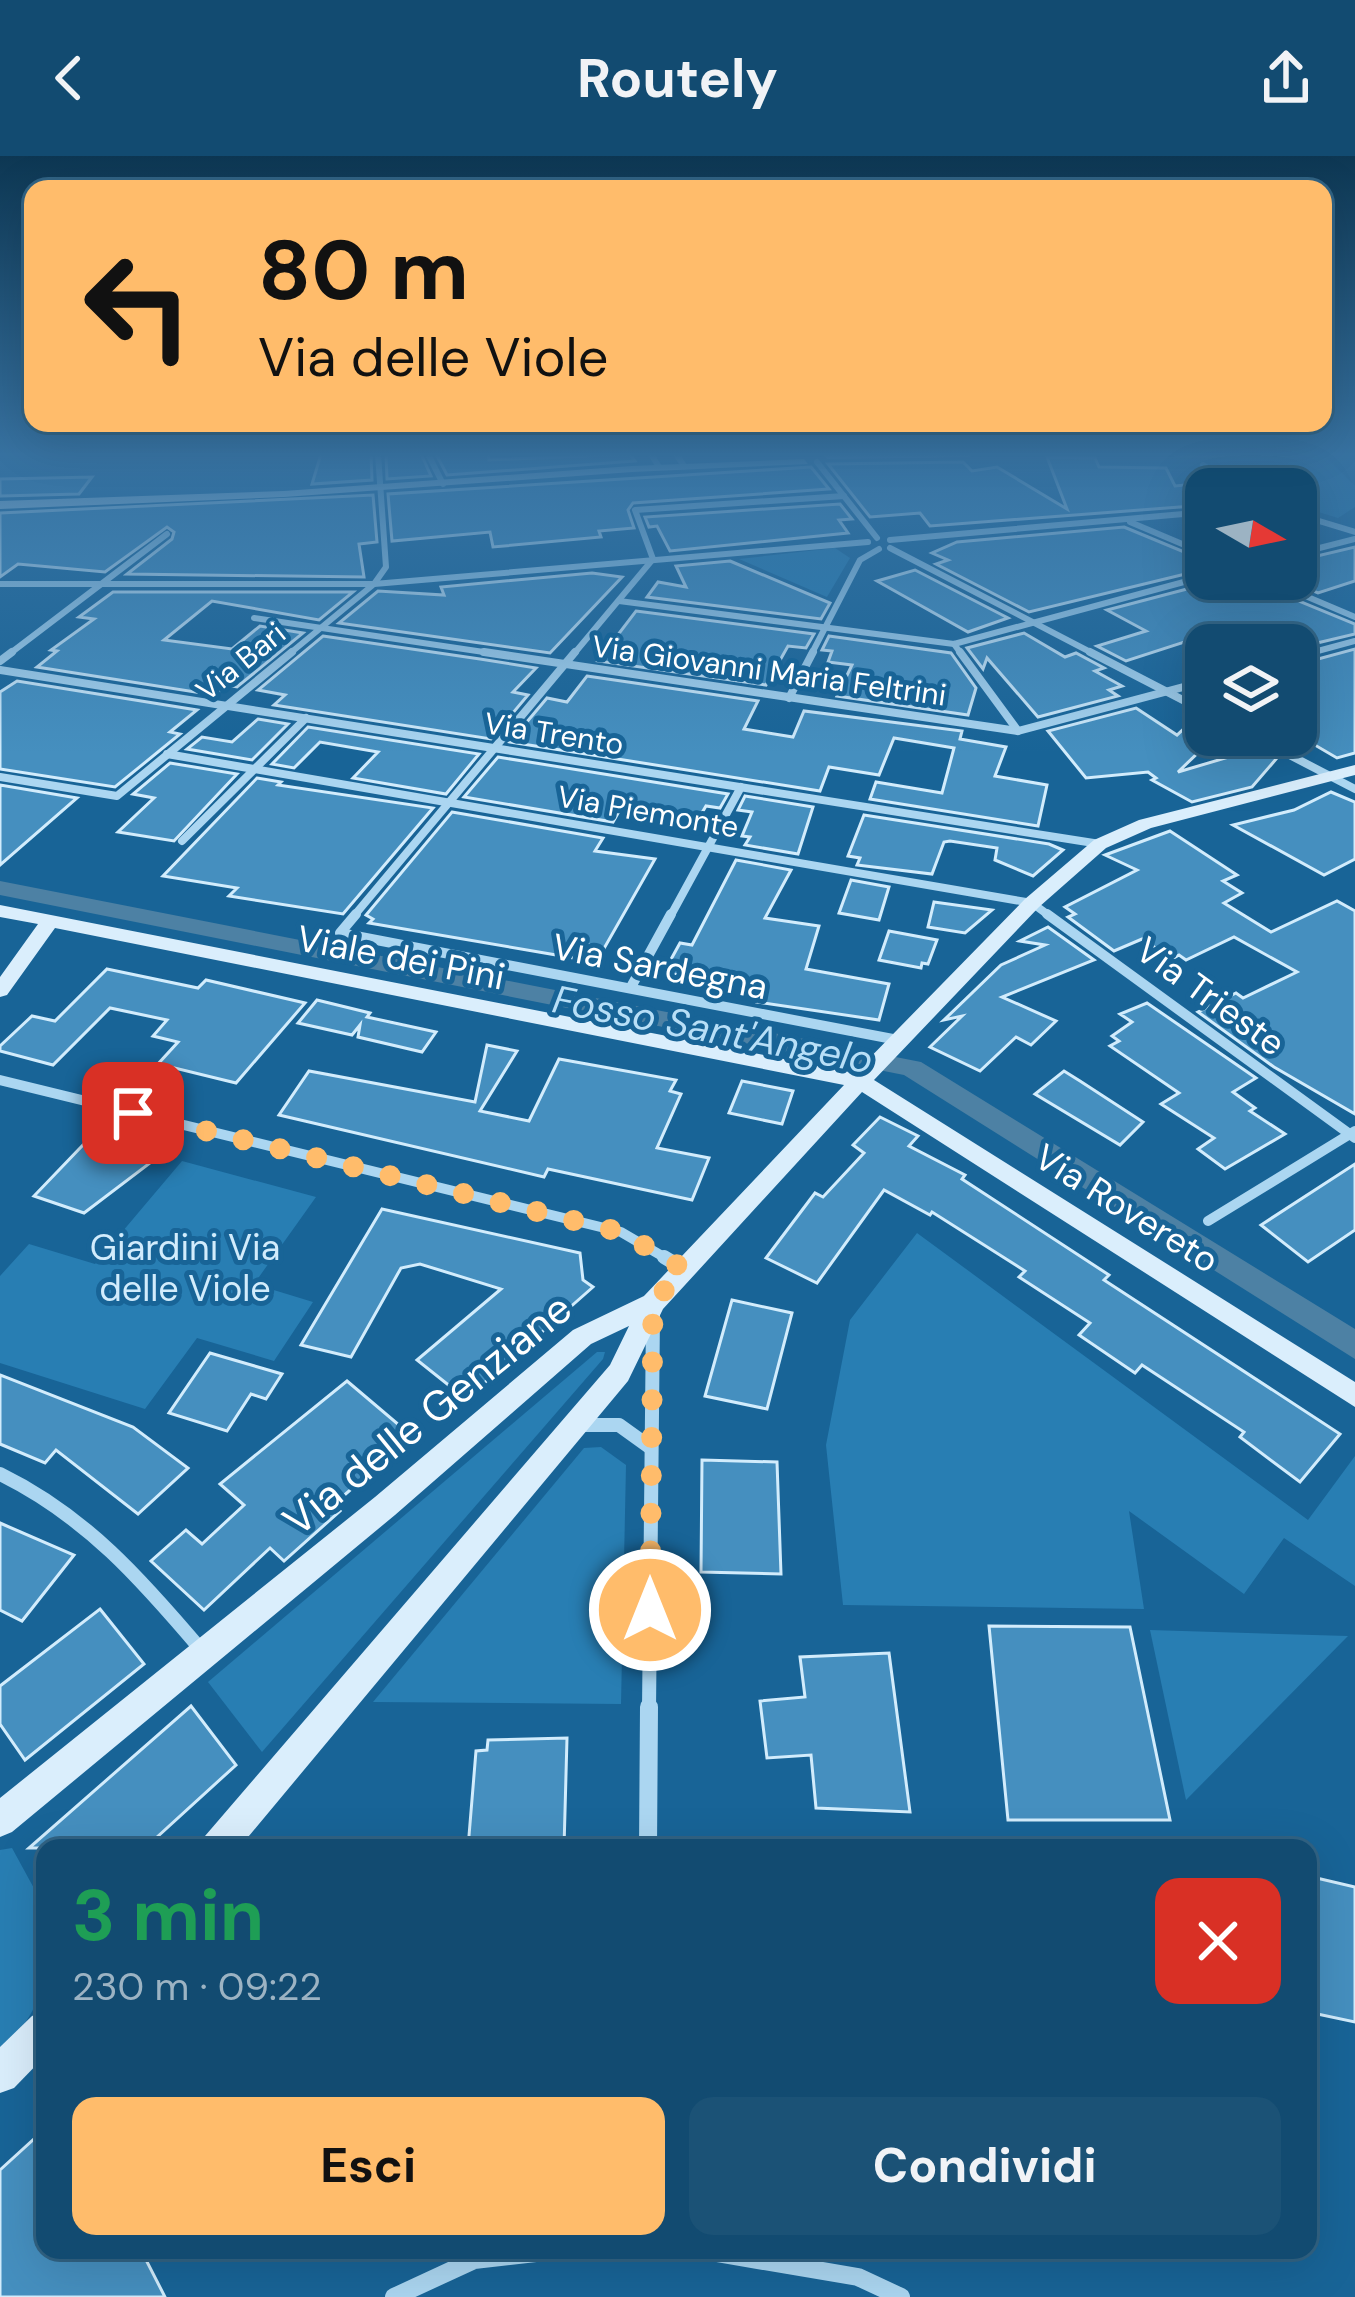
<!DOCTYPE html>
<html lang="it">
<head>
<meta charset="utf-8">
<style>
	:root { --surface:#124b71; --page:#1b5276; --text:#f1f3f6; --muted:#9cb3c3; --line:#316384; --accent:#ffbc6b }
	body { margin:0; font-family:"DM Sans",sans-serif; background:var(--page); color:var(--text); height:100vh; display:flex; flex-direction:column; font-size:45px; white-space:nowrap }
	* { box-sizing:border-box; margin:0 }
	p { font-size:39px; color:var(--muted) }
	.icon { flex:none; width:66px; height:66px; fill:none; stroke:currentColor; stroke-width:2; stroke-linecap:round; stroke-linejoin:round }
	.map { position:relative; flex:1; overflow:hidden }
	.sheet { position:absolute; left:36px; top:1683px; width:1281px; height:420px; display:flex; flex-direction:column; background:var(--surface); border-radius:24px; box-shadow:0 12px 48px #0002,0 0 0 3px var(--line) }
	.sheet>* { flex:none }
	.hud { position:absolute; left:24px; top:24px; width:1308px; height:252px; border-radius:24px; box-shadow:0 12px 48px #0002,0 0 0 3px var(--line); background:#ffbc6b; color:#111; overflow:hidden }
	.needle { width:78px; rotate:99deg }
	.controls { position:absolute; left:1185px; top:312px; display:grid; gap:24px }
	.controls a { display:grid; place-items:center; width:132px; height:132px; border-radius:24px; background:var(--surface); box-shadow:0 12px 48px #0002,0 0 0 3px var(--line); font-size:60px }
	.pin { position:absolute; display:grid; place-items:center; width:102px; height:102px; color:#fff; margin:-51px; border-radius:24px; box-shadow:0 6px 18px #0006 }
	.me { position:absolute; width:132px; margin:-66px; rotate:0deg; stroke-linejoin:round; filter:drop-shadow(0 0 9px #0008) }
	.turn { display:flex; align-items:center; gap:42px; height:252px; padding:0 36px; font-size:54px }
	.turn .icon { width:156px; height:156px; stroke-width:2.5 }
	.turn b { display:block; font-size:84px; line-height:102px }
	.round { display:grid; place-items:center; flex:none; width:126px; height:126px; border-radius:24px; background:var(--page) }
	.overview { display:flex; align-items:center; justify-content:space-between; height:204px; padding:0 36px }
	h1 { font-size:72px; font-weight:700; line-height:90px; color:#1e9e55 }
	.primary-button { display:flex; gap:24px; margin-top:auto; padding:24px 36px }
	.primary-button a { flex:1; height:138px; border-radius:24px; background:var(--accent); color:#111; font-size:48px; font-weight:700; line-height:138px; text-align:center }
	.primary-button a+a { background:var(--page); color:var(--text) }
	header { display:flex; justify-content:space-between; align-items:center; height:156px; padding:0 36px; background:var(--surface); font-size:54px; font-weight:700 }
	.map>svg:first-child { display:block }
	.green { fill:#287eb3 }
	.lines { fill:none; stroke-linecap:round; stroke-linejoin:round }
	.canal { fill:#4d81a4; fill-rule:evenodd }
	.building { fill:#458fbf; stroke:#d2ecfc; stroke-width:3 }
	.street-far4 { stroke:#abd6f1; stroke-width:6 }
	.street-far3 { stroke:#abd6f1; stroke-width:8 }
	.street-far2 { stroke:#abd6f1; stroke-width:10 }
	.street-far1 { stroke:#abd6f1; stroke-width:14 }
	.street { stroke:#abd6f1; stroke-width:18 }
	.secondary { fill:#daeefc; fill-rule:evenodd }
	.route { stroke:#ffbc6b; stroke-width:21; stroke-dasharray:0 37.8 }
	.labels { text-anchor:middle; stroke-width:10; stroke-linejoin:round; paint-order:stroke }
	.far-street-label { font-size:30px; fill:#fff; stroke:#186497 }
	.street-label { font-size:36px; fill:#fff; stroke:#186497 }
	.park-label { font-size:36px; fill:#d2ecfc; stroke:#186497 }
	.water-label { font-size:39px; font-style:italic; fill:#b8dff7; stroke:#186497 }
	.near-street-label { font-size:42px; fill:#fff; stroke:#186497 }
</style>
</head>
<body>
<header><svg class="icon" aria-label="back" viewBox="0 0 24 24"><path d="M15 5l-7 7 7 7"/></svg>Routely<svg class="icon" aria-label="share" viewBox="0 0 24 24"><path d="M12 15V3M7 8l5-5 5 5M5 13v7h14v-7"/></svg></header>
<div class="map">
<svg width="1355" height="2141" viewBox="0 0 1355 2141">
	<rect width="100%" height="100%" fill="#186497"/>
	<g class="green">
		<path d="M 1323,298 L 1355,330 L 1355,351 L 1338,362 L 1296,349 L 1296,333 L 1261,333 L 1242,315 L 1225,315 L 1215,303 Z"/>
		<path d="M 835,392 L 850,402 L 827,441 L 739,403 Z"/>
		<path d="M 182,1005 L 316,1041 L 254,1128 L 313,1146 L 274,1205 L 197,1182 L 145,1253 L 0,1207 L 0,1120 L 29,1088 L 95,1108 Z"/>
		<path d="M 917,1077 L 1308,1364 L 1355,1300 L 1355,1430 L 1284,1382 L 1244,1438 L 1129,1355 L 1144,1453 L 843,1449 L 826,1289 L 850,1164 Z"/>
		<path d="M 597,1196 L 605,1196 L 603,1203 L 262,1596 L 208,1526 Z"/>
		<path d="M 601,1291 L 626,1309 L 621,1548 L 373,1546 L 584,1292 Z"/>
		<path d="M 1150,1474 L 1348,1480 L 1186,1644 Z"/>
		<path d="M 12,1692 L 36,1736 L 35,1764 L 45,1765 C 45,1822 46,1854 0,1894 L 0,1694 Z"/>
	</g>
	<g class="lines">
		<path class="canal" d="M 0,725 L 921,906 L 1355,1173 L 1355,1203 L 904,919 L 0,739 Z"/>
	</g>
	<g class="building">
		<path d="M 321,298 L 371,298 L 372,324 L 312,328 Z"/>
		<path d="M 386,298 L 421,298 L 431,320 L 387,323 Z"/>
		<path d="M 436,298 L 488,298 L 489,304 L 630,298 L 635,305 L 447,319 Z"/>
		<path d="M 1047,301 L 1095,302 L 1099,311 L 1166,312 L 1175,330 L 1206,327 L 1206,349 L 930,370 L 920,357 L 870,361 L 828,308 L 963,306 L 972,315 L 997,311 L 1067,353 Z"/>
		<path d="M 811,311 L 829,333 L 633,347 L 628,354 L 634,372 L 599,375 L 601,381 L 493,391 L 490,376 L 392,385 L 388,338 Z"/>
		<path d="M 92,321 L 79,338 L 0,340 L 0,323 Z"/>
		<path d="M 373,339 L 377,386 L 359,388 L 364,421 L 127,418 L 172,383 L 174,376 L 167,371 L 105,416 L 18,408 L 0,421 L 0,357 Z"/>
		<path d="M 840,348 L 852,363 L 839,364 L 848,377 L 670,395 L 657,370 L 649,371 L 645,361 Z"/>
		<path d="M 1124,371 L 1206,405 L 1206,413 L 1029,456 L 936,408 L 948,404 L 932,397 L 957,386 Z"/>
		<path d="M 1355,391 L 1355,425 L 1318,437 L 1296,428 L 1296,405 Z"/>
		<path d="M 730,405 L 830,447 L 821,463 L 647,441 L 658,426 L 686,431 L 676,410 Z"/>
		<path d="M 915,414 L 1008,462 L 968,476 L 877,425 Z"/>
		<path d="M 592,417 L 622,421 L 550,497 L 339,467 L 378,435 L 444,439 L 441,431 Z"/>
		<path d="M 1245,423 L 1355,468 L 1355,478 L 1296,492 L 1296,480 L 1269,489 L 1237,489 L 1212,477 L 1126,505 L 1097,490 L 1146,475 L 1107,454 L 1206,428 L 1206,434 Z"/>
		<path d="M 113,436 L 353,436 L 319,464 L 212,445 L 164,484 L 232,493 L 260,470 L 303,477 L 237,531 L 227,529 L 214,539 L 37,511 L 57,495 L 51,494 L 94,463 L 79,461 Z"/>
		<path d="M 636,455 L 814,478 L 806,492 L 788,490 L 766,529 L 598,505 Z"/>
		<path d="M 1024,477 L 1065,501 L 1076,497 L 1104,512 L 1095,515 L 1122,530 L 1109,534 L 1118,540 L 1038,561 L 987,502 L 983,513 L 967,492 Z"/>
		<path d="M 323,480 L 480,503 L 536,512 L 513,536 L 528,539 L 491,583 L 274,549 L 285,539 L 258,534 Z"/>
		<path d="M 829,480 L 951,497 L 976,532 L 968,559 L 837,540 L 852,509 L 828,506 L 832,495 L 822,494 Z"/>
		<path d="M 1355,493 L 1355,597 L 1337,602 L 1296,578 L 1296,509 Z"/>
		<path d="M 587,520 L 758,545 L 744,573 L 793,581 L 804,555 L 962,575 L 960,583 L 1006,591 L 995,620 L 1047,629 L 1038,670 L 870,643 L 876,626 L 942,637 L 954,592 L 894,582 L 879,619 L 829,611 L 820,635 L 510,586 L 547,542 L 567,546 Z"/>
		<path d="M 17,525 L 197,554 L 170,576 L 180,578 L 115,631 L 0,613 L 0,536 Z"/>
		<path d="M 1136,552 L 1177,579 L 1190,567 L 1206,572 L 1206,589 L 1178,616 L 1259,592 L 1277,602 L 1252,631 L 1192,646 L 1152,624 L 1156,622 L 1148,616 L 1086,622 L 1048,575 Z"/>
		<path d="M 258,563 L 288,568 L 252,604 L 187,593 L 202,581 L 232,586 Z"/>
		<path d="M 308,571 L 479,598 L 446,638 L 353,622 L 378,596 L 320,586 L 294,612 L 272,608 Z"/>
		<path d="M 498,601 L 728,638 L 720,652 L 706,650 L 693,672 L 665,667 L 671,657 L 622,650 L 613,666 L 464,641 Z"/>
		<path d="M 170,607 L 237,618 L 174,685 L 118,676 L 154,642 L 133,638 Z"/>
		<path d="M 257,622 L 281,626 L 278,629 L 433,652 L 343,758 L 229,740 L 237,732 L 163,720 Z"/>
		<path d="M 0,629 L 77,642 L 0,709 Z"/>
		<path d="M 1331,636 L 1355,646 L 1355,703 L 1324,719 L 1233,669 L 1294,654 Z"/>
		<path d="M 745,640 L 813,651 L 798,698 L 745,689 L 750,681 L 742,680 L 752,656 L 738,654 Z"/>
		<path d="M 452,656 L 603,682 L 595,695 L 655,703 L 602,796 L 584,786 L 574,802 L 369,767 L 373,763 L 366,759 Z"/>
		<path d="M 864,659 L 1049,688 L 1063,694 L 1033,720 L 995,704 L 997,692 L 950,685 L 944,686 L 932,718 L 857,709 L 860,702 L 848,700 Z"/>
		<path d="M 1170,675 L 1237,719 L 1223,725 L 1242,737 L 1224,747 L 1271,776 L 1337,745 L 1355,755 L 1355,958 L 1274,911 L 1198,856 L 1236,837 L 1243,842 L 1297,816 L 1234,781 L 1186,804 L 1179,799 L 1172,803 L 1142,783 L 1114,795 L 1068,761 L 1075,758 L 1065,751 L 1137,714 L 1105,699 Z"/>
		<path d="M 736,704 L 791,714 L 765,762 L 819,770 L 806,813 L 889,828 L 879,864 L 757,846 L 760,836 L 664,816 L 680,787 L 692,789 Z"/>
		<path d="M 851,724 L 889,731 L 879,764 L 839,757 Z"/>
		<path d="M 934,746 L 992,754 L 965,777 L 928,771 Z"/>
		<path d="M 1048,771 L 1094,804 L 1002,841 L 1056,865 L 1031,889 L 1016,881 L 980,915 L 930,891 L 962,860 L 944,864 L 1001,809 L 1045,789 L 1020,785 Z"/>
		<path d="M 889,775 L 937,784 L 928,808 L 922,807 L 921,812 L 879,804 Z"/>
		<path d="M 107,813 L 198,832 L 206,824 L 305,847 L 236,927 L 158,908 L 178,886 L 153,880 L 167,864 L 110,852 L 53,909 L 0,895 L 0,890 L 32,860 L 55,865 Z"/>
		<path d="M 317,844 L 370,857 L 367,861 L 436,876 L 422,896 L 358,881 L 360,869 L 352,879 L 298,867 Z"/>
		<path d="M 1147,847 L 1256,922 L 1233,936 L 1255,952 L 1250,955 L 1285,978 L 1225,1013 L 1198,993 L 1214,982 L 1161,948 L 1179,937 L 1110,890 L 1119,885 L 1112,880 L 1132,866 L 1120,858 Z"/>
		<path d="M 487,889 L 517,895 L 480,955 L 529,965 L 559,903 L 676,924 L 670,935 L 681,938 L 657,992 L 709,1002 L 692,1044 L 548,1013 L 544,1021 L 279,959 L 309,915 L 475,946 Z"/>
		<path d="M 1064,915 L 1080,925 L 1143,966 L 1120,989 L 1035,938 Z"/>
		<path d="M 742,925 L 793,935 L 782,968 L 729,957 Z"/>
		<path d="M 880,961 L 918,980 L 909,990 L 965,1019 L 962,1023 L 1109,1119 L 1104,1124 L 1340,1278 L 1300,1326 L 1240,1281 L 1244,1276 L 1142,1209 L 1135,1217 L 1079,1179 L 1090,1167 L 1019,1121 L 1025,1115 L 932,1056 L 930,1059 L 884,1034 L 817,1127 L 766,1102 L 815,1037 L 823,1041 L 864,997 L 853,989 Z"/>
		<path d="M 83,989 L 150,1007 L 84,1057 L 34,1040 Z"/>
		<path d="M 1355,1008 L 1355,1074 L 1308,1106 L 1261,1069 Z"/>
		<path d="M 382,1053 L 580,1097 L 583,1124 L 593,1131 L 466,1243 L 417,1204 L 501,1133 L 420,1108 L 401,1112 L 351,1201 L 301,1189 Z"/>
		<path d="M 732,1144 L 792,1157 L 767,1253 L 705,1240 Z"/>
		<path d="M 210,1197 L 282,1218 L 266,1243 L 251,1238 L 227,1275 L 169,1257 Z"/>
		<path d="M 0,1219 L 133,1271 L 188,1312 L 138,1358 L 56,1294 L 45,1307 L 0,1288 Z"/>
		<path d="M 347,1225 L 412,1280 L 333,1349 L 340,1355 L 284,1405 L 270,1392 L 204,1454 L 151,1405 L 186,1374 L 202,1388 L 244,1349 L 220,1328 Z"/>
		<path d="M 702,1304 L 777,1306 L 781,1418 L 701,1416 Z"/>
		<path d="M 0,1367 L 74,1399 L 22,1465 L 0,1454 Z"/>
		<path d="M 100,1453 L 144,1508 L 25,1604 L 0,1568 L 0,1530 Z"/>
		<path d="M 989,1470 L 1130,1471 L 1170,1664 L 1008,1664 Z"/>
		<path d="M 889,1497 L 910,1656 L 816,1652 L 811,1599 L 767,1602 L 760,1545 L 805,1541 L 800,1501 Z"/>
		<path d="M 191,1550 L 236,1609 L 145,1692 L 29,1692 Z"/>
		<path d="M 567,1582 L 564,1692 L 468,1692 L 476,1595 L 487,1594 L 488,1584 Z"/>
		<path d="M 1308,1720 L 1355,1731 L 1355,1866 L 1308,1856 Z"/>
		<path d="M 45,1973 L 45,2094 L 141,2094 L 165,2141 L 0,2141 L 0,2014 Z"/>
	</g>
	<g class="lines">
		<g class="street-far4">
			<path d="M 428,298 L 443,328"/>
			<path d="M 651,298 L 659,311"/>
			<path d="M 676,298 L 684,310"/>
			<path d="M 817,306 L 877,382"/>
			<path d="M 1203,309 L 1237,333"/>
			<path d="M 1296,358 L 1355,376"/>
			<path d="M 1130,366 L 1206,398"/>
			<path d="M 890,384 L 1206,356"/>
			<path d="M 890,392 L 1096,499"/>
			<path d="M 1296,398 L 1355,383"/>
			<path d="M 1265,423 L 1355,461"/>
			<path d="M 0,428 L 374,428 L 868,386"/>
			<path d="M 619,445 L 954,488 L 1206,420"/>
			<path d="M 254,462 L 504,499"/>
			<path d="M 954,488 L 962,499"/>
			<path d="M 8,499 L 167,378"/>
			<path d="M 288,499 L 374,428 L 386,411 L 378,298"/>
			<path d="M 573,499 L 653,403 L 635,354 L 844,340"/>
			<path d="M 811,499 L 860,404 L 879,393"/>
			<path d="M 1303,499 L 1355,485"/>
		</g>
		<g class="street-far3">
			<path d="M 484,496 L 1018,575 L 1206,525"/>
			<path d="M 960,496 L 1018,575"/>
			<path d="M 1090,496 L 1206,556"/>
			<path d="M 1296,501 L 1314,496"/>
			<path d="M 0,505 L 12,496"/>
			<path d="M 0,514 L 1100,688"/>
			<path d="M 789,542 L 813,496"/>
			<path d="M 1251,579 L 1355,633"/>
			<path d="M 167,598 L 1032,747 L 1051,761"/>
			<path d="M 0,621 L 117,640 L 292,496"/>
			<path d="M 182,685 L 306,562"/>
			<path d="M 353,761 L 575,496"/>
			<path d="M 670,761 L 741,631"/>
		</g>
		<g class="street-far2">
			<path d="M 356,758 L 340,777 L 898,884"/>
			<path d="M 1047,758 L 1355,982"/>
			<path d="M 631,831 L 671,758"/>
			<path d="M 0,924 L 621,1076 L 669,1104"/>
			<path d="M 1208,1065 L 1355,975"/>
		</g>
		<g class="street-far1">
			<path d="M 664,1101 L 684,1113"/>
			<path d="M 579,1269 L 619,1269 L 651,1292"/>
			<path d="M 0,1318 C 86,1360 142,1424 203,1496"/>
			<path d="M 649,1554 L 653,1159"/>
		</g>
		<g class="street">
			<path d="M 648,1692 L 649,1551"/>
			<path d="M 699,2094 L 858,2121 L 901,2141"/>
			<path d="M 394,2141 L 474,2104 L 562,2094"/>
		</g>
		<g class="secondary">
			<path d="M 823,298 L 975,298 L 970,301 L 827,303 Z"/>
			<path d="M 1171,298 L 1277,298 L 1272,301 L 1176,301 Z"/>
			<path d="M 804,303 L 808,308 L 632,316 L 284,341 L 0,353 L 0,345 L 284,335 L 632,310 Z"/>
			<path d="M 1355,609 L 1355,619 L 1151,672 L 1106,692 L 1039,751 L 874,924 L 1355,1226 L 1355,1251 L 862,936 L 663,1153 L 628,1225 L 239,1692 L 200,1692 L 205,1680 L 610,1209 L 629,1170 L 591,1188 L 395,1359 L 12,1676 L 0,1681 L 0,1642 L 375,1341 L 573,1174 L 644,1140 L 844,929 L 55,772 L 7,839 L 0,841 L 0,821 L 38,768 L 0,761 L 0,749 L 855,917 L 1025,743 L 1094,684 L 1139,664 Z"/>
			<path d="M 45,1854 L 45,1900 L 14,1932 L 0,1937 L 0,1891 L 32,1860 Z"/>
		</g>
	</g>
	<linearGradient id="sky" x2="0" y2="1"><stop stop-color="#0d3753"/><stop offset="0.5" stop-color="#3772a1"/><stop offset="1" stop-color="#3772a1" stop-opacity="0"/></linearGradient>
	<rect width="1355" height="597" fill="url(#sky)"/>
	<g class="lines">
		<path class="route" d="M 133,957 L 621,1076 L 684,1113 L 653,1147 L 650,1454"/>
	</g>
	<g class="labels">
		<g class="far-street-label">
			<text transform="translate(241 506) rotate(-39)" y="10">Via Bari</text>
			<text transform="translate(769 515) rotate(8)" y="10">Via Giovanni Maria Feltrini</text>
			<text transform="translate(554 578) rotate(9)" y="10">Via Trento</text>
			<text transform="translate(648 656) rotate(10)" y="10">Via Piemonte</text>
		</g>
		<g class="street-label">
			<text transform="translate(401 801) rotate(11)" y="13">Viale dei Pini</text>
			<text transform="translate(660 810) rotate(11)" y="13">Via Sardegna</text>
			<text transform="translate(1211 840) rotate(36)" y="13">Via Trieste</text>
			<text transform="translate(1127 1052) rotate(32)" y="13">Via Rovereto</text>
		</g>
		<g class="park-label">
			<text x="185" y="1104">Giardini Via<tspan x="185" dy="41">delle Viole</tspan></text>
		</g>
		<g class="water-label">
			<text transform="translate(713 873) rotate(11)" y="14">Fosso Sant'Angelo</text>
		</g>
		<g class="near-street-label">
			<text transform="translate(427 1258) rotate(-39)" y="15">Via delle Genziane</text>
		</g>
	</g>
</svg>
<div class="controls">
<a><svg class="needle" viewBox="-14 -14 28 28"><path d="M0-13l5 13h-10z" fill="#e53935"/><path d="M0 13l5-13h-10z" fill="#9cb3c3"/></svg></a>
<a><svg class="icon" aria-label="layers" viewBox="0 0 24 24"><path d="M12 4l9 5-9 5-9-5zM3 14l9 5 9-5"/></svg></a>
</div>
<div class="pin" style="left:133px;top:957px;background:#d93025"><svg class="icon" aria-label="arrive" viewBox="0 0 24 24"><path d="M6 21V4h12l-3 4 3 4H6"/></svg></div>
<svg class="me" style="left:650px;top:1454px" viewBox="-20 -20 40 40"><circle r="17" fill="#ffbc6b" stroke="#fff" stroke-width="3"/><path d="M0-11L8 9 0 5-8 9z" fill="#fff"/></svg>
<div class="hud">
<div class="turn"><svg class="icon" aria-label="left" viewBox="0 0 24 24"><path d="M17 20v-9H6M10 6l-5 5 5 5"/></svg><div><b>80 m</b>Via delle Viole</div></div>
</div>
<section class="sheet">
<div class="overview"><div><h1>3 min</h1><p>230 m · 09:22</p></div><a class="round" style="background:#d93025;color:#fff"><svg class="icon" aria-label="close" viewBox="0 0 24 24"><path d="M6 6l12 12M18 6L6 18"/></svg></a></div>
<div class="primary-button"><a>Esci</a><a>Condividi</a></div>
</section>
</div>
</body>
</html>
